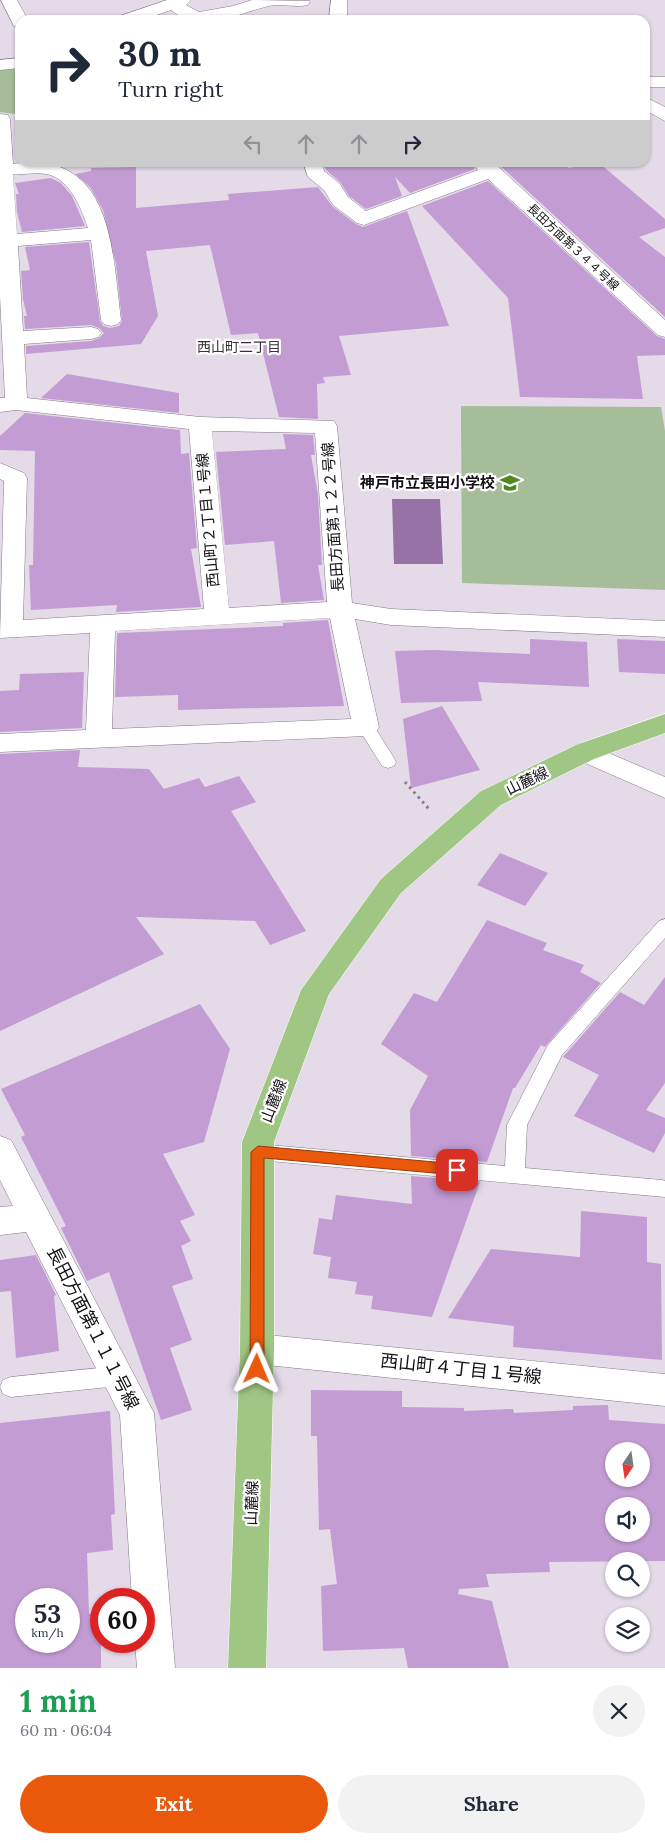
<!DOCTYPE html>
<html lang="en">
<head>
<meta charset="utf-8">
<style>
	:root { --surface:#fff; --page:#f2f2f3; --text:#1f2937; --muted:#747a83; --accent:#ea580c }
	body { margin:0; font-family:Lora,"Noto Sans JP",serif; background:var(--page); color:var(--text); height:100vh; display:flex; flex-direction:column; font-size:19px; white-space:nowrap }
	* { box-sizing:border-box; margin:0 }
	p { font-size:16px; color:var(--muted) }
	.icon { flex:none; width:28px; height:28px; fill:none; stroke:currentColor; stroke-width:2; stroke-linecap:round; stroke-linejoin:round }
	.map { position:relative; height:1668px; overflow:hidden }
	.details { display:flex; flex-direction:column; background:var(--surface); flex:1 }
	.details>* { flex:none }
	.hud { position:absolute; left:15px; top:15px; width:635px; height:152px; border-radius:15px; box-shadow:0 1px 4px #0004; background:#fff; color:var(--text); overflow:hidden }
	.needle { width:32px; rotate:193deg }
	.buttons { position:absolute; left:605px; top:1442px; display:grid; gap:10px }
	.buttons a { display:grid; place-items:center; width:45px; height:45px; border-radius:50%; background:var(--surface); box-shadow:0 1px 4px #0004; font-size:25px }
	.speed { position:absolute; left:15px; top:1588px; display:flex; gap:10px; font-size:25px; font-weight:700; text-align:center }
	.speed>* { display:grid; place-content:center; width:65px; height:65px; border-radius:50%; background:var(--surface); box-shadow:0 1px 4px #0004; line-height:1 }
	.speed small { font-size:12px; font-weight:400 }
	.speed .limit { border:8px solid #d22; background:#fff; color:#111 }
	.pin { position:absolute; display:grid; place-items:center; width:42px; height:42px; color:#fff; margin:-21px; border-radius:10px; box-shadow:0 2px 8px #0006 }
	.me { position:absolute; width:55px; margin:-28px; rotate:1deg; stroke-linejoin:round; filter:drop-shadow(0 0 4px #0008) }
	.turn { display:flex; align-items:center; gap:18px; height:105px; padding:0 20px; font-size:22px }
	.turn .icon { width:65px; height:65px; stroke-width:2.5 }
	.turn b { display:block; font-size:35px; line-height:42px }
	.lanes { display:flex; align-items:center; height:48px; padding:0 20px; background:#0003; justify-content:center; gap:25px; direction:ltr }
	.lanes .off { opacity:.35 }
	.round { display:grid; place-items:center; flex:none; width:52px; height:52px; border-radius:26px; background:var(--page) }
	.summary { display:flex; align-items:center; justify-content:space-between; height:85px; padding:0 20px }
	h1 { font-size:30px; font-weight:700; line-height:38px; color:#1e9e55 }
	.button { display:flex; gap:10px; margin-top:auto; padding:10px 20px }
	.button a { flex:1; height:58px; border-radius:30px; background:var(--accent); color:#fff; font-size:20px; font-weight:700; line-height:58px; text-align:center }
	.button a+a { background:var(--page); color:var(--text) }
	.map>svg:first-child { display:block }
	.green { fill:#a5bd98 }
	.water { fill:#9772a7 }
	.building { fill:#c39cd4; fill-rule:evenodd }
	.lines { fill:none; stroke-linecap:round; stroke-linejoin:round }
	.lane-casing { stroke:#837a87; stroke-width:1 }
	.street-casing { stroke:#837a87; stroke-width:1 }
	.primary-casing { stroke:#fff; stroke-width:1 }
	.path { stroke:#847e88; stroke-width:3; stroke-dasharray:2.5 4; stroke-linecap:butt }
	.lane { fill:#fff; fill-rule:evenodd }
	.street { fill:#fff; fill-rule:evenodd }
	.primary { fill:#a0c683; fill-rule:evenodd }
	.route { fill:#ea580c; stroke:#983908 }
	.labels { text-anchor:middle; stroke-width:4.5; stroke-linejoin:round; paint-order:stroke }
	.far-street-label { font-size:12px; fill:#141116; stroke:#fff }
	.far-neighbourhood-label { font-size:14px; fill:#38313b; stroke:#fff }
	.poi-label { font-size:15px; font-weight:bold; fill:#141116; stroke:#fff; text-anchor:end }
	.street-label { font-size:15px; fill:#141116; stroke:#fff }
	.near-street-label { font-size:18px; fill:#141116; stroke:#fff }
</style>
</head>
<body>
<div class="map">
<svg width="665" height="1668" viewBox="0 0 665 1668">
	<rect width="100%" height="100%" fill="#e4dae8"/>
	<g class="green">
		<path d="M 20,67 L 20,115 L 0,112 L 0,68 Z"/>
		<path d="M 461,406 L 661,407 L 665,431 L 665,590 L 462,583 Z"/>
	</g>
	<path class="water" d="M 392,499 L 440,499 L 443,564 L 394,564 Z"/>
	<g class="building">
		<path d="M 324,162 L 470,162 L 475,169 L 410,193 L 395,177 L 402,196 L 366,209 L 349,196 L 340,182 L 326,170 Z"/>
		<path d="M 496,162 L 563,162 L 569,168 L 598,162 L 665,219 L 665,228 L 639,237 L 665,257 L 665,317 Z"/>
		<path d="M 136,167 L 136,208 L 229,200 L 228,194 L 318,187 L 332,206 L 356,224 L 363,227 L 407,211 L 449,326 L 339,336 L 351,375 L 323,377 L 325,383 L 317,384 L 318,419 L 279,417 L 258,333 L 231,335 L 210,245 L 146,251 L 158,316 L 141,344 L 26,354 L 26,346 L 91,341 L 99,338 L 104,333 L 99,328 L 91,325 L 25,329 L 24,316 L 27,316 L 23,299 L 21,271 L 30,270 L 25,247 L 89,242 L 100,321 L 103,326 L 110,328 L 119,326 L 122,321 L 116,264 L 103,210 L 90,187 L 75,174 L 91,171 L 91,168 Z"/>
		<path d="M 51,178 L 61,183 L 72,196 L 85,226 L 22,232 L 17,212 L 16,194 L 19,194 L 15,183 Z"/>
		<path d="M 488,181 L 657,336 L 665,339 L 665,355 L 637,356 L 643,399 L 520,397 L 508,298 L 422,206 Z"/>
		<path d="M 67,374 L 179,393 L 179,413 L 41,398 Z"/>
		<path d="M 25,413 L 180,430 L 181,454 L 189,453 L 197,548 L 191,549 L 201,607 L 116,612 L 117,605 L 31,610 L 29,565 L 33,565 L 35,451 L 0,450 L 0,436 Z"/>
		<path d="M 283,434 L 313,435 L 315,455 L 311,455 L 318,495 L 322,565 L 318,565 L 324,600 L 281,603 L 274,541 L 225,545 L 216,452 L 286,449 Z"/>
		<path d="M 328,620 L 344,706 L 178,710 L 178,695 L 115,697 L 117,633 L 283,626 L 283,623 Z"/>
		<path d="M 530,639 L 587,642 L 589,687 L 478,682 L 482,701 L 401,703 L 395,651 L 434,650 L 530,654 Z"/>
		<path d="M 617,639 L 665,641 L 665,674 L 619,672 Z"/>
		<path d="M 84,672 L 82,728 L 0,732 L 0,691 L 19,690 L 20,674 Z"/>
		<path d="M 442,706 L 480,770 L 411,788 L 403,719 Z"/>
		<path d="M 80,750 L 78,767 L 149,769 L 164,789 L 199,778 L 205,787 L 239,776 L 256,802 L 231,811 L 306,931 L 270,945 L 255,921 L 136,917 L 164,954 L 0,1031 L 0,754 Z"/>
		<path d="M 500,853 L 548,873 L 525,906 L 477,885 Z"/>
		<path d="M 487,920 L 547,943 L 543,950 L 584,965 L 580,972 L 601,983 L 545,1047 L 541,1045 L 515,1088 L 513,1088 L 487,1162 L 411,1156 L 410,1110 L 428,1076 L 381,1044 L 414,993 L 437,1002 Z"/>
		<path d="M 665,977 L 665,1083 L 646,1110 L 665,1118 L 665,1133 L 654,1153 L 574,1116 L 599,1075 L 563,1057 L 620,992 L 644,1005 Z"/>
		<path d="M 200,1004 L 230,1049 L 204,1142 L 163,1154 L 195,1215 L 180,1221 L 191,1241 L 181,1246 L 193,1279 L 172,1286 L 192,1340 L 170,1348 L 192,1410 L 161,1420 L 109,1272 L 87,1281 L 61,1228 L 66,1226 L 21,1137 L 25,1135 L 1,1089 Z"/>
		<path d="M 411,1176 L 480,1182 L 432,1317 L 371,1309 L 373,1296 L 355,1294 L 357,1282 L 328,1278 L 331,1257 L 313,1254 L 319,1218 L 332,1220 L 336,1195 L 412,1204 Z"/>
		<path d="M 581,1211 L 647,1217 L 647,1262 L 661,1264 L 662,1360 L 513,1347 L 514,1326 L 448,1318 L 491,1249 L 580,1257 Z"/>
		<path d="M 36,1255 L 56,1295 L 54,1296 L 59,1351 L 16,1358 L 11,1291 L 0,1292 L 0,1260 Z"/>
		<path d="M 311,1390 L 402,1391 L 402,1407 L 464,1408 L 464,1411 L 513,1409 L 514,1413 L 573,1410 L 573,1406 L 608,1405 L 609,1420 L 665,1424 L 665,1561 L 549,1562 L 550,1572 L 486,1574 L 489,1587 L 459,1589 L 458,1594 L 492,1601 L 509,1668 L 408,1668 L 404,1648 L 323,1651 L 321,1586 L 337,1584 L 330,1529 L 319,1530 L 317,1436 L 311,1436 ZM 614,1451 L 641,1451 L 641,1479 L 614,1479 ZM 614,1506 L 641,1506 L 641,1534 L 614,1534 Z"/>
		<path d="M 110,1411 L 115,1514 L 111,1515 L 113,1550 L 87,1553 L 89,1614 L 101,1613 L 101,1668 L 0,1668 L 0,1423 ZM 26,1599 L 69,1599 L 69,1641 L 26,1641 Z"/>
	</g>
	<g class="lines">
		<defs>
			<g id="lane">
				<path d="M 366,721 L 372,723 L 394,758 L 396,762 L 394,766 L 388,768 L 382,766 L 360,731 L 358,727 L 360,723 Z"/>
				<path d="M 665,919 L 665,938 L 562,1055 L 527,1125 L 525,1168 L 662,1180 L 665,1181 L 665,1197 L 258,1160 L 251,1158 L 248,1152 L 251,1146 L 258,1144 L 505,1166 L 507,1125 L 548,1045 L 659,921 Z"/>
				<path d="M 119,1366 L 127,1369 L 130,1376 L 127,1383 L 119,1386 L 11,1397 L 3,1394 L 0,1387 L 3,1380 L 11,1377 Z"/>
			</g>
			<g id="street">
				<path d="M 1,0 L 17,0 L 28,20 L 20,20 L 20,27 L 14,26 Z"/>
				<path d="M 167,0 L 191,0 L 186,5 L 199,12 L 233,6 L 252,0 L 310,1 L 308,5 C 295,8 281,3 269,6 C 243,12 215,27 188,20 C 182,19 176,13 171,10 L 142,20 L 117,20 L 120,16 Z"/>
				<path d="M 331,0 L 347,0 L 347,20 L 329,20 Z"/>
				<path d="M 20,58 L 20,68 L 0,70 L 0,60 Z"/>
				<rect x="645" y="77" width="20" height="10"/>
				<path d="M 645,97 L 665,107 L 665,121 L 645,110 Z"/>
				<path d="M 0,114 L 8,115 L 10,119 L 13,164 C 113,149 112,250 121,320 L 118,324 L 111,326 L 104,324 L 101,320 L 91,240 L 18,246 L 23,331 L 91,327 L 98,329 L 102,333 L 98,337 L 91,339 L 24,344 L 27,398 L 200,417 L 334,421 L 337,426 L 352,603 L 391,609 L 665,621 L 665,637 L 391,625 L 355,619 L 379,727 L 375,733 L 366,736 L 0,752 L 0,734 L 86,730 L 90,633 L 0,638 L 4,481 L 0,479 L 0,463 L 24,473 L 27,478 L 23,620 L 204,609 L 189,429 L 16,410 L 0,412 L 0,398 L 5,398 L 0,296 ZM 13,174 C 24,175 35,172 46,174 C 70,178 81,208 88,228 L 17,234 ZM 212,431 L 315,433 L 327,602 L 229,608 ZM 330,618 L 351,719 L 112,729 L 115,631 Z"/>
				<path d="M 303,162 L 322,162 L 324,171 L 339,183 L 348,197 L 366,211 L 478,170 L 472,162 L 493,162 L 665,320 L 665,337 L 658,335 L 488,179 L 364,225 L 357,223 L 333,205 L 324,190 L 308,177 Z"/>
				<path d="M 585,743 L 665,777 L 665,798 L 576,759 L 572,752 L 576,745 Z"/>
				<path d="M 0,1136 L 11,1140 L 154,1413 L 175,1668 L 137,1668 L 135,1641 L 144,1641 L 144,1599 L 132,1599 L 120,1415 L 26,1232 L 0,1235 L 0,1207 L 13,1206 L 0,1180 Z"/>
				<path d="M 257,1334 L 665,1374 L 665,1406 L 257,1364 L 245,1360 L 240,1349 L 245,1338 Z"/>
			</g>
			<path id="primary" d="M 665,714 L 665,733 L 594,759 L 501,805 L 401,893 L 329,994 L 274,1142 L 274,1349 L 266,1668 L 228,1668 L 240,1349 L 242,1142 L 301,990 L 381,879 L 481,791 L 576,745 Z"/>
		</defs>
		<use href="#lane" class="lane-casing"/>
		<use href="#street" class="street-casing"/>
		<use href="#primary" class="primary-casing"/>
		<path class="path" d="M 405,782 L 429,809"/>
		<use href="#lane" class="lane"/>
		<use href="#street" class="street"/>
		<use href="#primary" class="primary"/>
	</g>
	<path class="route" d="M 258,1146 L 457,1164 L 462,1166 L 463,1170 L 462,1174 L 457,1175 L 264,1158 L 264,1369 L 262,1374 L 257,1376 L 252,1374 L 250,1369 L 251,1152 Z"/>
	<defs>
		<symbol id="school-bare" viewBox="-9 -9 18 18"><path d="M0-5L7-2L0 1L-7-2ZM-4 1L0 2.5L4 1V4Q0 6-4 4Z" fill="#508822" stroke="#fff" stroke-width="2.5" paint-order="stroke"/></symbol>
	</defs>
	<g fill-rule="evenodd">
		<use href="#school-bare" x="496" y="469" width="28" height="28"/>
	</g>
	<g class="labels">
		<g class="far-street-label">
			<text transform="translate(573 247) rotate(43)" y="4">長田方面第３４４号線</text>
		</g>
		<g class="far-neighbourhood-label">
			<text x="239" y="352">西山町二丁目</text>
		</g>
		<g class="poi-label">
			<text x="495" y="488">神戸市立長田小学校</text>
		</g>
		<g class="street-label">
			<text transform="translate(333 517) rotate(-94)" y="5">長田方面第１２２号線</text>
			<text transform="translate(208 520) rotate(-95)" y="5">西山町２丁目１号線</text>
			<text transform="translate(527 781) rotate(-26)" y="5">山麓線</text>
			<text transform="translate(274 1101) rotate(-69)" y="5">山麓線</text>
			<text transform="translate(252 1503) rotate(-88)" y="5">山麓線</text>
		</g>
		<g class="near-street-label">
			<text transform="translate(93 1328) rotate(63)" y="6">長田方面第１１１号線</text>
			<text transform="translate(461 1369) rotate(6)" y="6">西山町４丁目１号線</text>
		</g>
	</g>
</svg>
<div class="buttons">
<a><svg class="needle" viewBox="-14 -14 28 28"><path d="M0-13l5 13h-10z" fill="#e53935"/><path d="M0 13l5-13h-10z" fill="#747a83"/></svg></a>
<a><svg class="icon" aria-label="sound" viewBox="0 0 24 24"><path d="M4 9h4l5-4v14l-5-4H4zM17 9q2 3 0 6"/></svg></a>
<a><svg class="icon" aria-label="search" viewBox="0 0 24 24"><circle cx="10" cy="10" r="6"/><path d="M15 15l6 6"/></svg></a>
<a><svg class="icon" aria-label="layers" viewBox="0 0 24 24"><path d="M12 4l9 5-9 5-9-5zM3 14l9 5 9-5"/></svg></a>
</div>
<div class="speed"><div>53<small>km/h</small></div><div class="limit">60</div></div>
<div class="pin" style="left:457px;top:1170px;background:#d93025"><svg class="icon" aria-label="arrive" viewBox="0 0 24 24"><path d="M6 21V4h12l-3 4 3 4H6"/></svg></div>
<svg class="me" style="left:257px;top:1369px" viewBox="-20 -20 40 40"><path d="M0-17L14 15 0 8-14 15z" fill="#ea580c" stroke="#fff" stroke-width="4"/></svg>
<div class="hud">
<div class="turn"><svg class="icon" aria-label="right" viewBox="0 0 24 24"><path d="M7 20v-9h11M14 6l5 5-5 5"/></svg><div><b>30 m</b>Turn right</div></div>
<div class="lanes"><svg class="icon off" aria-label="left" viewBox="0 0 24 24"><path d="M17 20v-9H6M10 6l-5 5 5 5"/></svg><svg class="icon off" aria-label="ahead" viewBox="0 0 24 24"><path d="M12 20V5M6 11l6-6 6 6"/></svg><svg class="icon off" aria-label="ahead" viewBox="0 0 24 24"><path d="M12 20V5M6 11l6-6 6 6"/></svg><svg class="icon" aria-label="right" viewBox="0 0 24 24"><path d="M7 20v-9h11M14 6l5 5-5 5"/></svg></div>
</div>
</div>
<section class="details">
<div class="summary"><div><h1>1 min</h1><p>60 m · 06:04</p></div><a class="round"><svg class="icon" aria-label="close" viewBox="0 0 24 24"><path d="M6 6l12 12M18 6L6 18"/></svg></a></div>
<div class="button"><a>Exit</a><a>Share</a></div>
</section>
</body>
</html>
